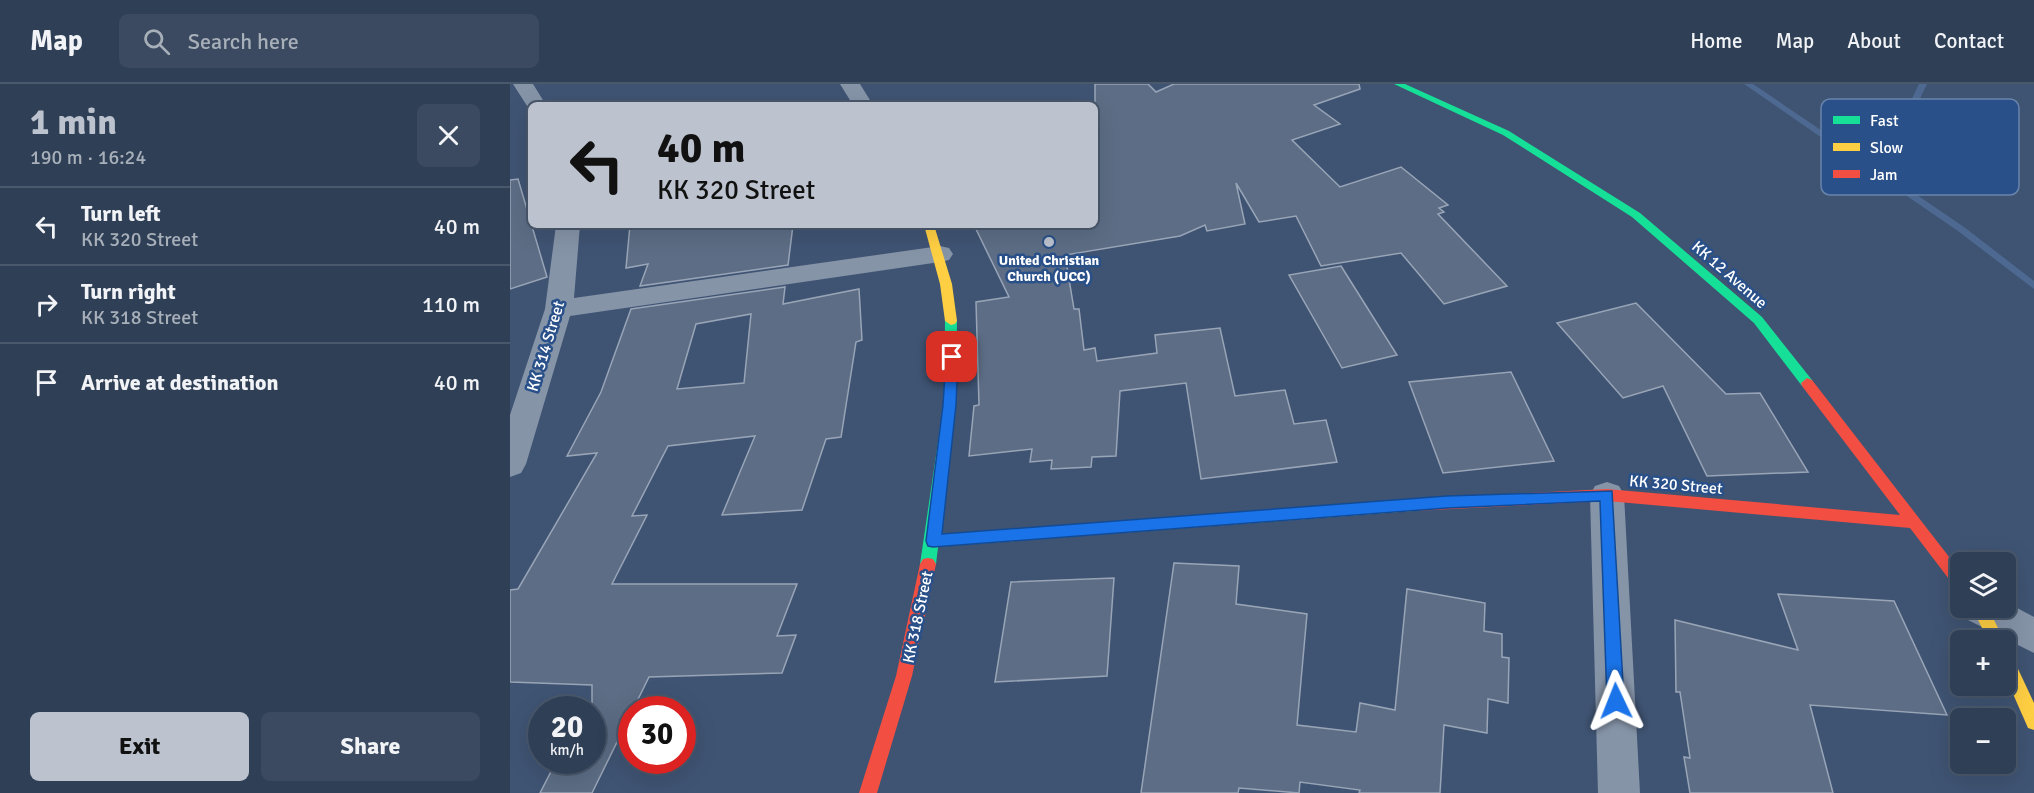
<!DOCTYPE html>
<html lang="en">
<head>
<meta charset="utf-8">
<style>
	:root { --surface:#2f3f56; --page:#3b4a60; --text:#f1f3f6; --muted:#a7afb9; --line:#4a586c; --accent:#bcc3ce }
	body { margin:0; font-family:Signika,sans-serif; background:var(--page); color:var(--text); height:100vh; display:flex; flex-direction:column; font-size:22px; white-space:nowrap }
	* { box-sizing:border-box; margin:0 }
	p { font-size:20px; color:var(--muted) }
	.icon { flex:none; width:33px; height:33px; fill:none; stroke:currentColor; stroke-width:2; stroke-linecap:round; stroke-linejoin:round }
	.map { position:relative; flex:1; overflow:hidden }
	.side { display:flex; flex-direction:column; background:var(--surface); width:510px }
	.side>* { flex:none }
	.top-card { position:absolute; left:18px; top:18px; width:570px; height:126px; border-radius:9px; box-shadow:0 6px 24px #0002,0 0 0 2px var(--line); background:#bcc3ce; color:#111; overflow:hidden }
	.tools { position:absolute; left:1440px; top:468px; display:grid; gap:12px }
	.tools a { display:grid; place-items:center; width:66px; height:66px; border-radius:9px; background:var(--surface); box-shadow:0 6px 24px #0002,0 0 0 2px var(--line); font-size:30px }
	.speed { position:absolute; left:18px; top:612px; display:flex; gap:12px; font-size:30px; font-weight:700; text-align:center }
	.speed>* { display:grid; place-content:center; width:78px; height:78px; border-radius:50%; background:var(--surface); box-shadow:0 6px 24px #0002,0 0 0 2px var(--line); line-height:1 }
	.speed small { font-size:15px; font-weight:400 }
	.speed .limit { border:9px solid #d22; background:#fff; color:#111 }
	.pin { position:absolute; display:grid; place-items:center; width:51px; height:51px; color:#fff; margin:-26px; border-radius:12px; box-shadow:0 3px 9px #0006 }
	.me { position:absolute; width:66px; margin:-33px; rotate:358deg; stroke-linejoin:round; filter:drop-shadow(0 0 4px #0008) }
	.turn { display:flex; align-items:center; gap:21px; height:126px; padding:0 30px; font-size:27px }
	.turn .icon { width:78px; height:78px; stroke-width:2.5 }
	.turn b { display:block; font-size:42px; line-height:51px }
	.round { display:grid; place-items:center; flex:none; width:63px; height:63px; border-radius:9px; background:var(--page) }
	.headline { display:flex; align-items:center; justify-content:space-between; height:102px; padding:0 30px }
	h1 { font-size:36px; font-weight:700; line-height:45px; color:var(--accent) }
	.action { display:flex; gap:12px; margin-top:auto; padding:12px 30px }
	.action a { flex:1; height:69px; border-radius:9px; background:var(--accent); color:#111; font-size:24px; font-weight:700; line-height:69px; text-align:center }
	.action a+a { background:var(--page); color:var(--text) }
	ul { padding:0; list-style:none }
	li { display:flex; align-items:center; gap:18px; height:78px; padding:0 30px; border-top:2px solid var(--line) }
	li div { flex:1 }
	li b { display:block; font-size:22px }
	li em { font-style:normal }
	header { display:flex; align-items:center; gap:36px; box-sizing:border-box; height:84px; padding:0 30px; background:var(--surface); border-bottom:2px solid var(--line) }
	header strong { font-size:28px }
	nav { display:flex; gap:33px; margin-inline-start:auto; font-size:21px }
	.search { width:420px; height:54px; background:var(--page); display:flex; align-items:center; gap:15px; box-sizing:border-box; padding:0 21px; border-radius:9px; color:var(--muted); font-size:22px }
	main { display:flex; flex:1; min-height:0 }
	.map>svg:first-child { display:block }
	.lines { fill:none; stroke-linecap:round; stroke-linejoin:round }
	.stream { fill:#4e6991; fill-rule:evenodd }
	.building { fill:#5c6d85; stroke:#99a5b7; stroke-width:1.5; fill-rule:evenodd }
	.street { fill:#8694a8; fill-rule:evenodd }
	.fast { fill:#16e098; fill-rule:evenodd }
	.slow { fill:#ffcf43; fill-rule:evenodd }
	.jam { fill:#f24e42; fill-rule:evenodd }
	.route { fill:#1a73e8; stroke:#114b97; stroke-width:1.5 }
	.poi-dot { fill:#bcc3ce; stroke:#295089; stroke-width:2 }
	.labels { text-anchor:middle; stroke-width:5; stroke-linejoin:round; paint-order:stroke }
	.far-poi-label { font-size:14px; font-weight:bold; fill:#fff; stroke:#295089 }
	.street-label { font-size:16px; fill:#fff; stroke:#295089 }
	.key { fill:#295089; stroke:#6984ac; stroke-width:1.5 }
	.key-label { font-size:16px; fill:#fff }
</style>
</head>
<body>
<header>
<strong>Map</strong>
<div class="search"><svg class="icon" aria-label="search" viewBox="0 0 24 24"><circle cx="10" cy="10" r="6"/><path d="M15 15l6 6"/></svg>Search here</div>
<nav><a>Home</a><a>Map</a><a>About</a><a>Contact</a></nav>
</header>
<main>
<section class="side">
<div class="headline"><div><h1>1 min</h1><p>190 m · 16:24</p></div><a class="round"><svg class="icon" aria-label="close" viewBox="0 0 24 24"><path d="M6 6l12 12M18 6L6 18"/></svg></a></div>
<ul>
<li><svg class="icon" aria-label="left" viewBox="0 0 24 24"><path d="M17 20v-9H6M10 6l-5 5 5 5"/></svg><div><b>Turn left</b><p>KK 320 Street</p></div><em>40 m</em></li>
<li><svg class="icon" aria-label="right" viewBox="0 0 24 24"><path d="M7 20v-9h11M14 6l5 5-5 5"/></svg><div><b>Turn right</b><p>KK 318 Street</p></div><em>110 m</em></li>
<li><svg class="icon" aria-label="arrive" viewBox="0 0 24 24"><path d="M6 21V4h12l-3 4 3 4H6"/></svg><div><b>Arrive at destination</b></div><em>40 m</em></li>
</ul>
<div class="action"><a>Exit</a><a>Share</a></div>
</section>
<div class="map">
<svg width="1524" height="709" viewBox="0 0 1524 709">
	<rect width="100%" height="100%" fill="#3f5473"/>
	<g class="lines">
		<path class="stream" d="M 1234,0 L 1243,0 L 1374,89 L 1381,58 L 1409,0 L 1417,0 L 1389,58 L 1382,94 L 1454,143 L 1524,197 L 1524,205 L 1448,147 L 1378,99 L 1374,99 L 1373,96 Z"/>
	</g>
	<g class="building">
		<path d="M 585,0 L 638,0 L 646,8 L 664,0 L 849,0 L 850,5 L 804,21 L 830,40 L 782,56 L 830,103 L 891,83 L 938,121 L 929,124 L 934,128 L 928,130 L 997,202 L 934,220 L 891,169 L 811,182 L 786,132 L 749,138 L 726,99 L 735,140 L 697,147 L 695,141 L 670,152 L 555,171 L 564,225 L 569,225 L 574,266 L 585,264 L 587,277 L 647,269 L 645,251 L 710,244 L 725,312 L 775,306 L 784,340 L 816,336 L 827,378 L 691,395 L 676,299 L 610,307 L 606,372 L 582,373 L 581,383 L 541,385 L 542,376 L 520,378 L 522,365 L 459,372 L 464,322 L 469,321 L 466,218 L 499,213 L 464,141 L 585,141 Z"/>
		<path d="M 8,95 L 37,193 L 0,205 L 0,96 Z"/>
		<path d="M 120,141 L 283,141 L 278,181 L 130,202 L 138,180 L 116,184 Z"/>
		<path d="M 831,182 L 887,271 L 832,284 L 779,191 Z"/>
		<path d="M 275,203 L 273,220 L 349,205 L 352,256 L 346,258 L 331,353 L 316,355 L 292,426 L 212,431 L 245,352 L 158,362 L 122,432 L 137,431 L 102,500 L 287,500 L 267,552 L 286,551 L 272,589 L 139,593 L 82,709 L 30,709 L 47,676 L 82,676 L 82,601 L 0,598 L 0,506 L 8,505 L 87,369 L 57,372 L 91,308 L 121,225 ZM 241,230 L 234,299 L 167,305 L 186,240 Z"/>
		<path d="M 1126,219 L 1216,310 L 1250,309 L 1298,388 L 1197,392 L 1153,302 L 1113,314 L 1047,239 Z"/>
		<path d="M 1001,288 L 1044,377 L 933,389 L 899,298 Z"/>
		<path d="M 664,479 L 729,482 L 726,520 L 797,530 L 787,641 L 846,648 L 850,619 L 885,626 L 897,505 L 975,519 L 974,547 L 992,550 L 992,573 L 999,574 L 998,619 L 978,615 L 977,649 L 934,641 L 930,709 L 849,709 L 850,706 L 790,698 L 789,709 L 729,704 L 728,709 L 631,709 Z"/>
		<path d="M 604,494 L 597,592 L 485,598 L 501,498 Z"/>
		<path d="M 1268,510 L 1384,517 L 1437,631 L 1300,621 L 1323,709 L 1180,709 L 1174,673 L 1180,674 L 1170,608 L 1166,608 L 1165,536 L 1288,566 Z"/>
	</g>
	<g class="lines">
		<g class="street">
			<path d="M 3,0 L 23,0 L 36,21 L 21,21 L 21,26 L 19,25 Z"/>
			<path d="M 330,0 L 350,0 L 363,21 L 343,21 Z"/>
			<path d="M 46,141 L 70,141 L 64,214 L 430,162 L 439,164 L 443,170 L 439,176 L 430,178 L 60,232 L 16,380 L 11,389 L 0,393 L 0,331 L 35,225 Z"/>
			<path d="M 1097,398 L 1109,402 L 1114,411 L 1130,709 L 1088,709 L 1080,411 L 1085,402 Z"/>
			<path d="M 1496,518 L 1524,533 L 1524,569 L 1458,536 L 1453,524 L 1496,524 Z"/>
		</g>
		<g class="fast">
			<path d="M 884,0 L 895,0 L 999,47 L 1130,129 L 1252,233 L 1302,296 L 1303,299 L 1302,302 L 1292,302 L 1244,239 L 1122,133 L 993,51 Z"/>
			<path d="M 441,233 L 447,237 L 446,317 L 426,480 L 423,485 L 418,486 L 413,485 L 410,480 L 434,317 L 435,237 Z"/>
		</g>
		<g class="slow">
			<path d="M 414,141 L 424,141 L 442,200 L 447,237 L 445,240 L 441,241 L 435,237 L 430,200 Z"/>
			<path d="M 903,415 L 908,417 L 910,421 L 908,425 L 903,427 L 423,463 L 418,461 L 416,457 L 418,453 L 423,451 Z"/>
			<path d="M 1462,524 L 1478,524 L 1494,556 L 1478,556 Z"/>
			<path d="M 1496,569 L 1502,572 L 1524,619 L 1524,646 L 1518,644 L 1496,594 Z"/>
		</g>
		<g class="jam">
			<path d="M 1297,294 L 1302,296 L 1450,487 L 1450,505 L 1445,503 L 1400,444 L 1097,417 L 903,427 L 898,425 L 896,421 L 898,417 L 903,415 L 1097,405 L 1390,431 L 1292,302 L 1291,299 Z"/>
			<path d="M 418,474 L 423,475 L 426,480 L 402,592 L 367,709 L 349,709 L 386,592 L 410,480 L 413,475 Z"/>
		</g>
	</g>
	<path class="route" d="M 442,269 L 448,273 L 446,321 L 432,450 L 937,412 L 1102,407 L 1114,617 L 1112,623 L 1106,626 L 1100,623 L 1097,617 L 1090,417 L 937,424 L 423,463 L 418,462 L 416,457 L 433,321 L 436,273 Z"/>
	<circle class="poi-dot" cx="539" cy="158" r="6"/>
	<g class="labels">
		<g class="far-poi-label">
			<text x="539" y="181">United Christian<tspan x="539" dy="16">Church (UCC)</tspan></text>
		</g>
		<g class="street-label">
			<text transform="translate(1220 190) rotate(41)" y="6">KK 12 Avenue</text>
			<text transform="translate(35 262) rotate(-73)" y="6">KK 314 Street</text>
			<text transform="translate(1166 400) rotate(5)" y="6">KK 320 Street</text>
			<text transform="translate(407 533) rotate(-78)" y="6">KK 318 Street</text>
		</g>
	</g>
	<rect x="1311" y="15" width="198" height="96" rx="9" class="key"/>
	<rect x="1323" y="32" width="27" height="8" fill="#16e098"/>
	<rect x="1323" y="59" width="27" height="8" fill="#ffcf43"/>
	<rect x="1323" y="86" width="27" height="8" fill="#f24e42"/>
	<g class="key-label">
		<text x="1360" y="42">Fast</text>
		<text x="1360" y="69">Slow</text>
		<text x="1360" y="96">Jam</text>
	</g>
</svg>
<div class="tools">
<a><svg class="icon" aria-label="layers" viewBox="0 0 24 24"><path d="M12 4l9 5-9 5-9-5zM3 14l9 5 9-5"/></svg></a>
<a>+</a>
<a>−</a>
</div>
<div class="speed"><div>20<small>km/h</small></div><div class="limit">30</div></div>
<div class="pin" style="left:442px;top:273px;background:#d93025"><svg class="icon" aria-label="arrive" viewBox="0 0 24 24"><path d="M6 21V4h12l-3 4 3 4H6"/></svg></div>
<svg class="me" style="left:1106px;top:617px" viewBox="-20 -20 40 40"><path d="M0-17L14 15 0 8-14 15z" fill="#1a73e8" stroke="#fff" stroke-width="4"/></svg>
<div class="top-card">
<div class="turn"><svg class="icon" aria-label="left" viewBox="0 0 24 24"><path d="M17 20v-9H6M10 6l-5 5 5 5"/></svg><div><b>40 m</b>KK 320 Street</div></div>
</div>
</div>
</main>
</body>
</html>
